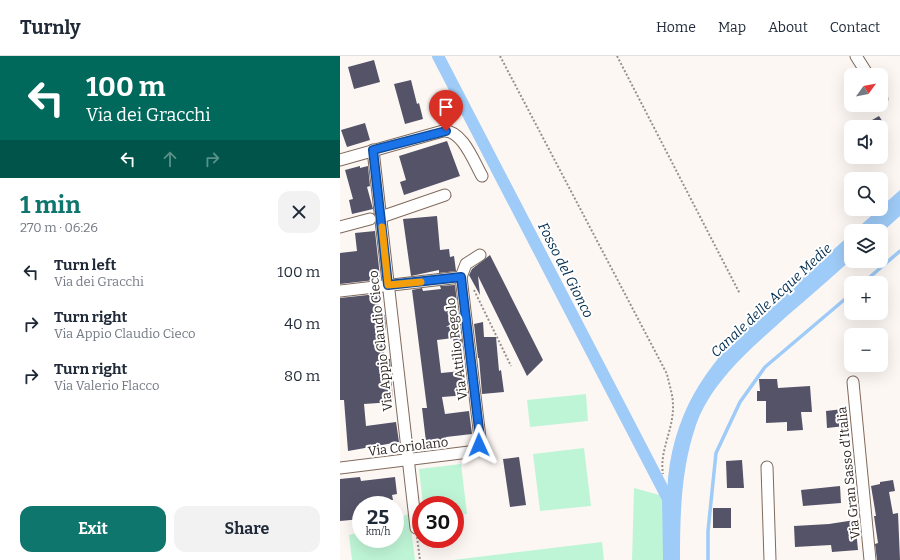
<!DOCTYPE html>
<html lang="en">
<head>
<meta charset="utf-8">
<style>
	:root { --surface:#fff; --page:#f2f2f3; --text:#1f2937; --muted:#747a83; --line:#e0e1e3; --accent:#0f766e }
	body { margin:0; font-family:Bitter,serif; background:var(--page); color:var(--text); height:100vh; display:flex; flex-direction:column; font-size:15px; white-space:nowrap }
	* { box-sizing:border-box; margin:0 }
	p { font-size:13px; color:var(--muted) }
	.icon { flex:none; width:22px; height:22px; fill:none; stroke:currentColor; stroke-width:2; stroke-linecap:round; stroke-linejoin:round }
	.map { position:relative; flex:1; overflow:hidden }
	.details { display:flex; flex-direction:column; background:var(--surface); width:340px }
	.details>* { flex:none }
	.banner { background:#00695c; color:#fff; overflow:hidden }
	.needle { width:26px; rotate:57deg }
	.controls { position:absolute; left:504px; top:12px; display:grid; gap:8px }
	.controls a { display:grid; place-items:center; width:44px; height:44px; border-radius:8px; background:var(--surface); box-shadow:0 4px 16px #0002; font-size:20px }
	.speed { position:absolute; left:12px; top:440px; display:flex; gap:8px; font-size:20px; font-weight:700; text-align:center }
	.speed>* { display:grid; place-content:center; width:52px; height:52px; border-radius:50%; background:var(--surface); box-shadow:0 4px 16px #0002; line-height:1 }
	.speed small { font-size:10px; font-weight:400 }
	.speed .limit { border:6px solid #d22; background:#fff; color:#111 }
	.pin { position:absolute; display:grid; place-items:center; width:34px; height:34px; color:#fff; margin:-41px -17px; border-radius:50% 50% 50% 0; rotate:-45deg; box-shadow:0 0 4px #0007 }
	.pin .icon { rotate:45deg }
	.me { position:absolute; width:44px; margin:-22px; rotate:359deg; stroke-linejoin:round; filter:drop-shadow(0 0 3px #0008) }
	.turn { display:flex; align-items:center; gap:14px; height:84px; padding:0 20px; font-size:18px }
	.turn .icon { width:52px; height:52px; stroke-width:2.5 }
	.turn b { display:block; font-size:28px; line-height:34px }
	.lanes { display:flex; align-items:center; height:38px; padding:0 20px; background:#0003; justify-content:center; gap:20px; direction:ltr }
	.lanes .off { opacity:.35 }
	.round { display:grid; place-items:center; flex:none; width:42px; height:42px; border-radius:12px; background:var(--page) }
	.overview { display:flex; align-items:center; justify-content:space-between; height:68px; padding:0 20px }
	h1 { font-size:24px; font-weight:700; line-height:30px; color:var(--accent) }
	.primary-button { display:flex; gap:8px; margin-top:auto; padding:8px 20px }
	.primary-button a { flex:1; height:46px; border-radius:12px; background:var(--accent); color:#fff; font-size:16px; font-weight:700; line-height:46px; text-align:center }
	.primary-button a+a { background:var(--page); color:var(--text) }
	ul { padding:0; list-style:none }
	li { display:flex; align-items:center; gap:12px; height:52px; padding:0 20px }
	li div { flex:1 }
	li b { display:block; font-size:15px }
	li em { font-style:normal }
	header { display:flex; align-items:center; gap:24px; box-sizing:border-box; height:56px; padding:0 20px; background:var(--surface); border-bottom:1px solid var(--line) }
	header strong { font-size:19px }
	nav { display:flex; gap:22px; margin-inline-start:auto; font-size:14px }
	main { display:flex; flex:1; min-height:0 }
	.map>svg:first-child { display:block }
	.green { fill:#bff5d7 }
	.water { fill:#9ecbf7 }
	.lines { fill:none; stroke-linecap:round; stroke-linejoin:round }
	.stream { stroke:#9ecbf7; stroke-width:3.5 }
	.canal { stroke:#9ecbf7; stroke-width:12 }
	.building { fill:#555368 }
	.minor-casing { stroke:#806a5c; stroke-width:13 }
	.path { stroke:#97908c; stroke-width:2; stroke-dasharray:2 2; stroke-linecap:butt }
	.minor { stroke:#fff; stroke-width:11 }
	.route-casing { stroke:#114b97; stroke-width:10 }
	.route { stroke:#1a73e8; stroke-width:7 }
	.slow { stroke:#f59e0b; stroke-width:7 }
	.labels { text-anchor:middle; stroke-width:4; stroke-linejoin:round; paint-order:stroke }
	.street-label { font-size:13px; fill:#2f2621; stroke:#fff }
	.water-label { font-size:14px; font-style:italic; fill:#012c4f; stroke:#fff }
</style>
</head>
<body>
<header>
<strong>Turnly</strong>
<nav><a>Home</a><a>Map</a><a>About</a><a>Contact</a></nav>
</header>
<main>
<section class="details">
<div class="banner">
<div class="turn"><svg class="icon" aria-label="left" viewBox="0 0 24 24"><path d="M17 20v-9H6M10 6l-5 5 5 5"/></svg><div><b>100 m</b>Via dei Gracchi</div></div>
<div class="lanes"><svg class="icon" aria-label="left" viewBox="0 0 24 24"><path d="M17 20v-9H6M10 6l-5 5 5 5"/></svg><svg class="icon off" aria-label="ahead" viewBox="0 0 24 24"><path d="M12 20V5M6 11l6-6 6 6"/></svg><svg class="icon off" aria-label="right" viewBox="0 0 24 24"><path d="M7 20v-9h11M14 6l5 5-5 5"/></svg></div>
</div>
<div class="overview"><div><h1>1 min</h1><p>270 m · 06:26</p></div><a class="round"><svg class="icon" aria-label="close" viewBox="0 0 24 24"><path d="M6 6l12 12M18 6L6 18"/></svg></a></div>
<ul>
<li><svg class="icon" aria-label="left" viewBox="0 0 24 24"><path d="M17 20v-9H6M10 6l-5 5 5 5"/></svg><div><b>Turn left</b><p>Via dei Gracchi</p></div><em>100 m</em></li>
<li><svg class="icon" aria-label="right" viewBox="0 0 24 24"><path d="M7 20v-9h11M14 6l5 5-5 5"/></svg><div><b>Turn right</b><p>Via Appio Claudio Cieco</p></div><em>40 m</em></li>
<li><svg class="icon" aria-label="right" viewBox="0 0 24 24"><path d="M7 20v-9h11M14 6l5 5-5 5"/></svg><div><b>Turn right</b><p>Via Valerio Flacco</p></div><em>80 m</em></li>
</ul>
<div class="primary-button"><a>Exit</a><a>Share</a></div>
</section>
<div class="map">
<svg width="560" height="504" viewBox="0 0 560 504">
	<rect width="100%" height="100%" fill="#fdf7f4"/>
	<g class="green">
		<path d="M 246,338 L 248,365 L 190,371 L 187,344 Z"/>
		<path d="M 244,392 L 251,450 L 200,455 L 193,398 Z"/>
		<path d="M 121,408 L 127,458 L 115,460 L 115,449 L 83,449 L 79,413 Z"/>
		<path d="M 294,432 L 327,441 L 329,504 L 292,504 Z"/>
		<path d="M 69,457 L 75,504 L 12,504 L 9,479 L 21,476 L 21,483 L 55,483 L 55,465 Z"/>
		<path d="M 262,486 L 264,504 L 113,504 Z"/>
	</g>
	<g class="water">
		<path d="M 560,134 L 560,160 L 541,177 L 541,175 L 514,175 L 539,153 L 541,153 L 541,151 Z"/>
		<path d="M 511,178 L 511,204 C 490,223 469,241 447,260 C 413,291 372,324 356,369 C 341,413 340,458 340,504 L 329,504 C 329,477 326,449 328,422 C 337,339 381,293 440,241 C 464,220 487,199 511,178 Z"/>
	</g>
	<g class="lines">
		<g class="stream">
			<path d="M 523,227 L 560,195"/>
			<path d="M 368,504 L 368,475 L 376,397 L 400,346 L 425,311 L 511,238"/>
		</g>
		<g class="canal">
			<path d="M 98,0 L 327,441"/>
			<path d="M 328,439 L 329,504"/>
		</g>
	</g>
	<g class="building">
		<path d="M 34,4 L 40,26 L 14,33 L 8,11 Z"/>
		<path d="M 71,24 L 77,48 L 79,47 L 83,63 L 65,68 L 54,28 Z"/>
		<path d="M 539,60 L 546,71 L 520,71 Z"/>
		<path d="M 25,67 L 30,84 L 7,91 L 1,74 Z"/>
		<path d="M 107,85 L 120,120 L 64,139 L 60,126 L 66,124 L 59,100 Z"/>
		<path d="M 20,110 L 20,112 L 28,110 L 30,130 L 27,131 L 33,153 L 12,158 L 9,144 L 13,143 L 5,114 Z"/>
		<path d="M 97,160 L 100,194 L 109,193 L 110,201 L 114,200 L 116,215 L 99,217 L 99,214 L 71,220 L 63,163 Z"/>
		<path d="M 35,175 L 40,221 L 35,222 L 35,224 L 0,228 L 0,197 L 17,195 L 15,177 Z"/>
		<path d="M 150,199 L 203,304 L 187,320 L 138,220 L 140,239 L 129,219 L 132,213 Z"/>
		<path d="M 115,229 L 119,263 L 106,271 L 120,269 L 124,304 L 116,305 L 113,282 L 97,284 L 101,317 L 122,315 L 123,322 L 126,322 L 128,339 L 102,341 L 105,358 L 129,355 L 132,378 L 106,381 L 106,384 L 86,386 L 82,352 L 87,352 L 72,234 L 82,232 L 83,235 L 101,233 L 100,230 Z"/>
		<path d="M 37,238 L 40,259 L 45,259 L 46,274 L 41,275 L 45,303 L 50,303 L 53,346 L 24,348 L 26,370 L 56,366 L 59,386 L 8,395 L 4,344 L 0,344 L 0,242 Z"/>
		<path d="M 143,266 L 144,281 L 156,281 L 159,315 L 161,314 L 164,336 L 142,338 L 139,302 L 138,302 L 134,268 Z"/>
		<path d="M 419,323 L 437,323 L 438,332 L 470,330 L 472,356 L 461,356 L 463,374 L 447,375 L 447,366 L 426,367 L 426,345 L 417,345 L 417,335 L 420,335 Z"/>
		<path d="M 503,353 L 505,370 L 487,372 L 486,355 Z"/>
		<path d="M 179,401 L 186,449 L 170,451 L 163,403 Z"/>
		<path d="M 402,404 L 404,432 L 387,432 L 386,405 Z"/>
		<path d="M 20,421 L 21,425 L 55,421 L 57,438 L 52,439 L 53,444 L 21,449 L 21,463 L 0,465 L 0,423 Z"/>
		<path d="M 553,424 L 555,435 L 549,436 L 553,458 L 558,457 L 560,504 L 537,504 L 535,488 L 538,487 L 534,460 L 536,460 L 531,430 L 540,428 L 540,426 Z"/>
		<path d="M 500,430 L 501,447 L 463,450 L 461,434 Z"/>
		<rect x="373" y="452" width="18" height="20"/>
		<path d="M 515,464 L 518,494 L 492,496 L 491,489 L 455,491 L 454,470 L 489,468 Z"/>
	</g>
	<g class="lines">
		<defs>
			<g id="minor">
				<path d="M 516,0 L 528,19"/>
				<path d="M 541,41 L 542,43"/>
				<path d="M 33,94 L 76,472"/>
				<path d="M 0,104 L 103,75 C 122,73 134,106 142,120"/>
				<path d="M 41,161 L 105,139"/>
				<path d="M 0,171 L 30,163"/>
				<path d="M 0,235 L 121,221"/>
				<path d="M 513,326 L 530,504"/>
				<path d="M 427,411 L 430,504"/>
				<path d="M 0,412 L 129,396 L 138,392 L 140,382 L 121,221 L 126,208 L 140,199"/>
			</g>
		</defs>
		<use href="#minor" class="minor-casing"/>
		<g class="path">
			<path d="M 160,0 L 327,318 C 329,328 333,339 333,349 C 334,373 319,395 323,418"/>
			<path d="M 277,0 L 400,238"/>
			<path d="M 134,234 L 171,310"/>
			<path d="M 77,481 L 80,504"/>
		</g>
		<use href="#minor" class="minor"/>
	</g>
	<g class="lines">
		<defs>
			<path id="route" d="M 106,75 L 33,94 L 48,229 L 121,221 L 140,382 L 139,389"/>
		</defs>
		<use href="#route" class="route-casing"/>
		<use href="#route" class="route"/>
		<path class="slow" d="M 42,171 L 48,229 L 81,226"/>
	</g>
	<g class="labels">
		<g class="street-label">
			<text transform="translate(40 285) rotate(-96)" y="5">Via Appio Claudio Cieco</text>
			<text transform="translate(116 293) rotate(-97)" y="5">Via Attilio Regolo</text>
			<text transform="translate(68 390) rotate(-7)" y="5">Via Coriolano</text>
			<text transform="translate(508 417) rotate(-96)" y="5">Via Gran Sasso d'Italia</text>
		</g>
		<g class="water-label">
			<text transform="translate(226 214) rotate(63)" y="5">Fosso del Gionco</text>
			<text transform="translate(431 244) rotate(-43)" y="5">Canale delle Acque Medie</text>
		</g>
	</g>
</svg>
<div class="controls">
<a><svg class="needle" viewBox="-14 -14 28 28"><path d="M0-13l5 13h-10z" fill="#e53935"/><path d="M0 13l5-13h-10z" fill="#747a83"/></svg></a>
<a><svg class="icon" aria-label="sound" viewBox="0 0 24 24"><path d="M4 9h4l5-4v14l-5-4H4zM17 9q2 3 0 6"/></svg></a>
<a><svg class="icon" aria-label="search" viewBox="0 0 24 24"><circle cx="10" cy="10" r="6"/><path d="M15 15l6 6"/></svg></a>
<a><svg class="icon" aria-label="layers" viewBox="0 0 24 24"><path d="M12 4l9 5-9 5-9-5zM3 14l9 5 9-5"/></svg></a>
<a>+</a>
<a>−</a>
</div>
<div class="speed"><div>25<small>km/h</small></div><div class="limit">30</div></div>
<div class="pin" style="left:106px;top:75px;background:#d93025"><svg class="icon" aria-label="arrive" viewBox="0 0 24 24"><path d="M6 21V4h12l-3 4 3 4H6"/></svg></div>
<svg class="me" style="left:139px;top:389px" viewBox="-20 -20 40 40"><path d="M0-17L14 15 0 8-14 15z" fill="#1a73e8" stroke="#fff" stroke-width="4"/></svg>
</div>
</main>
</body>
</html>
